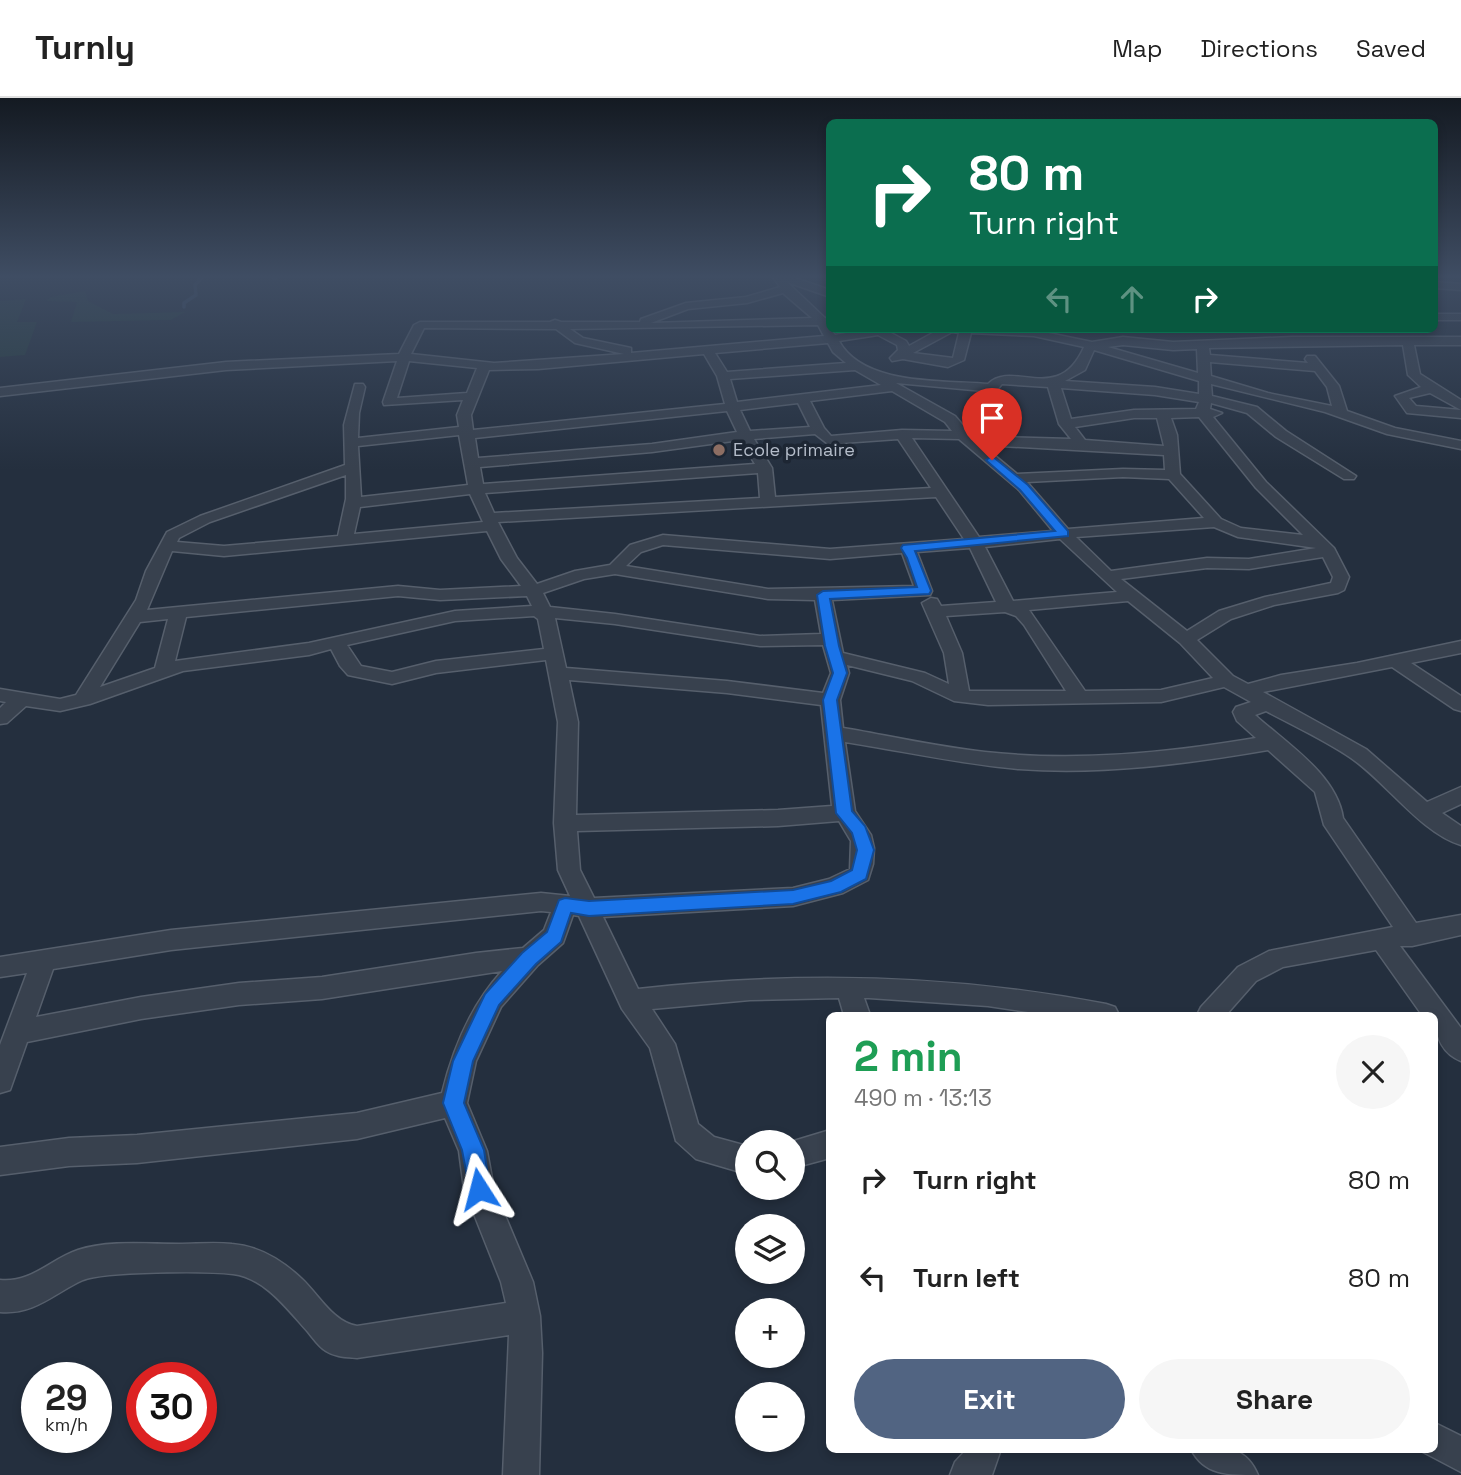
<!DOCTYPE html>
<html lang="en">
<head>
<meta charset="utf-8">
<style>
	:root { --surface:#fff; --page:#f6f6f6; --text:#222; --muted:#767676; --line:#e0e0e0; --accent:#516482 }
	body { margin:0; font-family:"Space Grotesk",sans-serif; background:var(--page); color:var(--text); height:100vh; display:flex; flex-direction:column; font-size:26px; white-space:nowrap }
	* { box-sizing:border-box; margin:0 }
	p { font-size:23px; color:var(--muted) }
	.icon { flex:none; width:38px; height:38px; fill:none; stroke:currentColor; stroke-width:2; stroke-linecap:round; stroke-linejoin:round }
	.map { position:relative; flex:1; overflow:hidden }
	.sheet { position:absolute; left:826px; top:914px; width:612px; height:441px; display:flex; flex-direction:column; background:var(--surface); border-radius:10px; box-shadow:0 4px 10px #0003 }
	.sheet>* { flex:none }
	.top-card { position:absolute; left:826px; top:21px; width:612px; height:214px; border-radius:10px; box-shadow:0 4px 10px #0003; background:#0b6e4f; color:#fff; overflow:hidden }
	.buttons { position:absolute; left:735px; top:1032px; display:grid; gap:14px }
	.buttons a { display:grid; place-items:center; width:70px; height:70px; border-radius:50%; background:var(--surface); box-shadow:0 4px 10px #0003; font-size:35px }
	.speed { position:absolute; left:21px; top:1264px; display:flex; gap:14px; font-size:35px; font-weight:700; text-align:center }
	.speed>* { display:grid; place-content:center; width:91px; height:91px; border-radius:50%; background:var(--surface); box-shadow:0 4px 10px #0003; line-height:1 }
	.speed small { font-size:18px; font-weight:400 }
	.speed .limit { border:10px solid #d22; background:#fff; color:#111 }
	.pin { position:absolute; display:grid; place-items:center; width:60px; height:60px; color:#fff; margin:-72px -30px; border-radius:50% 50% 50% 0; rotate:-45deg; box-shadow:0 0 7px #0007 }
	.pin .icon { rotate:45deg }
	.me { position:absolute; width:77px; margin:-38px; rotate:351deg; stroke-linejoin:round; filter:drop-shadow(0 0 5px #0008) }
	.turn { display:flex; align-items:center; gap:24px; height:147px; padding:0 28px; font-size:32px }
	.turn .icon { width:91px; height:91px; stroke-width:2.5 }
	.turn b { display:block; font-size:49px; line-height:60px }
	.lanes { display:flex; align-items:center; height:66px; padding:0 28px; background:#0003; justify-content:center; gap:35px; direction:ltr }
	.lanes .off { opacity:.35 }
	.round { display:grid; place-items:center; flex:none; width:74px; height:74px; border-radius:37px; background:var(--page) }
	.head { display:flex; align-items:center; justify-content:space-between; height:119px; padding:0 28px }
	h1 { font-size:42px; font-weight:700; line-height:52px; color:#1e9e55 }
	.cta { display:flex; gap:14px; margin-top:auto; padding:14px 28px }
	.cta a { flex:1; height:80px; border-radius:42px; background:var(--accent); color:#fff; font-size:28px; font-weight:700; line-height:80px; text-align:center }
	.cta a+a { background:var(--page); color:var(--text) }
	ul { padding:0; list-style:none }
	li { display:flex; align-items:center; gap:21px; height:98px; padding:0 28px }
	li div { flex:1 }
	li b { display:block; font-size:26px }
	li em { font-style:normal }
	header { display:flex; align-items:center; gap:42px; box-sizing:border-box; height:98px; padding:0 35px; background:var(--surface); border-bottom:2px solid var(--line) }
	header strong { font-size:33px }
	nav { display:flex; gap:38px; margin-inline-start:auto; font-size:24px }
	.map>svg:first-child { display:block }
	.green { fill:#263c3f }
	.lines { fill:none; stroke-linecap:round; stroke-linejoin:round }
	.stream { stroke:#394c67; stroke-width:3.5 }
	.street-casing { stroke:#565f6c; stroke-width:3 }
	.street { fill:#38414e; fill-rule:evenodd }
	.route { fill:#1a73e8; stroke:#114b97; stroke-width:2 }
	.education-dot { fill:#8d6e63; stroke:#1d2633; stroke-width:2.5 }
	.labels { text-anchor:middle; stroke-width:7; stroke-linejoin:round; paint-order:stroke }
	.far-poi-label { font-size:18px; fill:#b4bcc9; stroke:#1d2633; text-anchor:start }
</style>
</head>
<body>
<header>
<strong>Turnly</strong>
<nav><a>Map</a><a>Directions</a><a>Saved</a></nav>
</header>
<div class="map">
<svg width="1461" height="1377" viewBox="0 0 1461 1377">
	<rect width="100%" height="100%" fill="#242f3e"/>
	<g class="green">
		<path d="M 85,193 L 88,203 L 113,216 L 185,214 L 171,222 L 71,224 L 77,204 L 46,203 L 51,199 Z"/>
		<path d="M 26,201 L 17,224 L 37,224 L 25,257 L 0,259 L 0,203 Z"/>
	</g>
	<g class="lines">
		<g class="stream">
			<path d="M 271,179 L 276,180"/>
			<path d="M 184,209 L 184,205 L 196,197 L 195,187 L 202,179"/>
		</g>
		<defs>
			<g id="street">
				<path d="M 773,179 L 792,179 L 830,192 L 830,199 L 787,184 L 825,220 L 830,220 L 830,231 L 835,237 L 869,231 L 899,231 L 891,235 L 906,243 L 909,248 L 940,231 L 1034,232 L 1092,244 L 1123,239 L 1173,244 L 1292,239 L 1461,239 L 1461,247 L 1414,247 L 1420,276 L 1461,302 L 1461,312 L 1430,295 L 1409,300 L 1416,308 L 1461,312 L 1461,320 L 1407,315 L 1395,298 L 1421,289 L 1408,277 L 1403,247 L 1209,250 L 1210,257 L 1308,265 L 1305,261 L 1307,258 L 1315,258 L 1339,288 L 1347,313 L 1395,330 L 1461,343 L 1461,351 L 1387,336 L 1325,314 L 1211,286 L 1212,298 L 1257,309 L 1286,333 L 1356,378 L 1354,381 L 1344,381 L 1276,339 L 1247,315 L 1211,305 L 1210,311 L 1222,315 L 1213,319 L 1266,384 L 1334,450 L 1349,479 L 1344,492 L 1338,495 L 1274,507 L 1231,521 L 1197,542 L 1233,578 L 1248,586 L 1281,577 L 1357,565 L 1461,543 L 1461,555 L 1411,565 L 1461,598 L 1461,613 L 1454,611 L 1392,569 L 1263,594 L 1366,651 L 1427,704 L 1461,689 L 1461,706 L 1442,715 L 1461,728 L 1461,747 C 1421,735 1386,684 1351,660 C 1325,642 1294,628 1266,613 L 1255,617 C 1286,645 1337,677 1343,720 L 1416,825 L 1461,817 L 1461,837 L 1412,848 L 1400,848 L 1461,930 L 1461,963 C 1441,955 1435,937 1435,917 L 1422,917 L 1376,852 L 1283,869 L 1256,883 L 1226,917 L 1197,917 L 1201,909 L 1238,869 L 1269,853 L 1393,829 L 1324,727 L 1315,694 L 1268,652 C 1186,666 1102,677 1019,671 C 960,666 903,653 845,644 L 855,713 L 871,737 L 874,750 L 873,766 L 868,782 L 843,795 L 793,808 L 603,819 L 638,891 C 796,873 950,876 1106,906 L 1115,909 L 1119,917 L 1049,917 L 988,908 L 869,900 L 864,900 L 870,917 L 844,917 L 839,900 L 750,902 L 652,911 L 675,946 L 698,1026 L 714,1039 L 747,1048 L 747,1076 L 696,1061 L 676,1043 L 650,950 L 622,911 L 579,818 L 573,817 L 563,845 L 538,867 L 501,909 L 476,963 L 467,1005 L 487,1053 L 494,1091 L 533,1184 L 540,1218 L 542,1255 L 539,1377 L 503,1377 L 509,1237 L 357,1260 C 347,1259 335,1259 326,1253 C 319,1249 313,1240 308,1234 C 287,1211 265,1180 233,1176 C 207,1173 105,1173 83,1182 C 54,1195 35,1217 0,1214 L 0,1182 C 32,1185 49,1162 78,1152 C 109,1142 146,1146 179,1146 C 196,1146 214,1144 232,1146 C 259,1148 283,1163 302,1181 C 319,1197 333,1224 357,1228 L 506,1205 L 501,1184 L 464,1091 L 459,1053 L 445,1020 L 357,1041 L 137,1065 L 69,1068 L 0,1077 L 0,1049 L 69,1040 L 137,1037 L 357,1015 L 442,995 C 453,950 471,907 502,873 L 322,901 L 239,907 L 141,921 L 27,944 L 10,992 L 0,995 L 0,947 L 27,875 L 0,879 L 0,859 L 171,832 L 541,795 L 570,798 L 558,772 L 554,725 L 558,624 L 546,562 L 436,575 L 392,586 L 348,577 L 340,568 L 331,551 L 309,557 L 183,573 L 90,606 L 60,613 L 26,608 L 7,625 L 0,626 L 0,610 L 6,604 L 0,603 L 0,591 L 60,601 L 76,597 L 136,502 L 146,473 L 167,434 L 200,418 L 345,367 L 344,327 L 355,286 L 363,286 L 365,289 L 359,315 L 358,340 L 459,329 L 457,317 L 463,302 L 384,307 L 383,304 L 397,263 L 226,272 L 0,298 L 0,290 L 226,264 L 399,256 L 414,227 L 420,224 L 550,224 L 555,222 L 561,224 L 640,224 L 641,221 L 686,205 L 746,199 L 780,189 ZM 783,195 L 812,220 L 651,225 L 688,211 L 747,205 ZM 818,227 L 824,238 L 631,255 L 631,250 L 583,240 L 570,231 ZM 424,230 L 556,231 L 575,245 L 624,256 L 494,265 L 411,256 ZM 952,234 L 959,235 L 953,260 L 913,255 ZM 971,235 L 1034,238 L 1084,249 C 1058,308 1013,261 988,286 C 944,282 863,288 839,243 L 878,237 L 897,247 L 898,252 L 890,260 L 892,263 L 903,261 L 948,269 L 964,262 ZM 828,245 L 833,254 L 846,265 L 727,274 L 715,255 ZM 1123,247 L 1173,252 L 1197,251 L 1198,275 L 1108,249 ZM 1094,252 L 1199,283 L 1199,296 L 1155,289 L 1065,283 L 1085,272 ZM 704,256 L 717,278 L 725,306 L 473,332 L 471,317 L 489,272 L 538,271 ZM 409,263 L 477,270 L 467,295 L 397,300 ZM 1210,264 L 1315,273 L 1327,289 L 1332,308 L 1268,295 L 1211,278 ZM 855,272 L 881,287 L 737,304 L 730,281 ZM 896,285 L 984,293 L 980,306 L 985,338 L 972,338 L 955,318 ZM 1002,286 L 1048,289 L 1059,326 L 1071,341 L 999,339 C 996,322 988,300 1002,286 ZM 1061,290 L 1155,297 L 1199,304 L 1196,311 L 1134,312 L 1071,321 ZM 892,293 L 945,324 L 952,333 L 902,332 L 831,338 L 824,330 L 810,303 ZM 798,305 L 810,329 L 750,333 L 740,312 ZM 727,313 L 737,334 L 652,346 L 478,360 L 475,340 ZM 1199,319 L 1256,390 L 1303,437 L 1241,430 L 1221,421 L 1180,376 L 1177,337 L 1171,320 ZM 1134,320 L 1157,320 L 1164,348 L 1085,342 L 1075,329 ZM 815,336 L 828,346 L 898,341 L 931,390 L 775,399 L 772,370 L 754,341 ZM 459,337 L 468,387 L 361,399 L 358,348 ZM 912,340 L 959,341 L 1019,392 L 1053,433 L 979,439 ZM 740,342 L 755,366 L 483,386 L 480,369 L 652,354 ZM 982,347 L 1164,357 L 1165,372 L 1123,371 L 1017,376 ZM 758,375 L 760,400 L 494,415 L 485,395 ZM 346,377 L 346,401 L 338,438 L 224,448 L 177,444 L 179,440 L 210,424 ZM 1123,379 L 1169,381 L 1204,420 L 1068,431 L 1027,384 ZM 470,396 L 483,424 L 354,436 L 360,409 ZM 936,399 L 964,441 L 830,451 L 663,437 L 630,447 L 610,467 L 575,473 L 537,486 L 517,460 L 498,424 ZM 1214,429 L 1238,439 L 1316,450 L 1249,461 L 1207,460 L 1111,473 L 1076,439 ZM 487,433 L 501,461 L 521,488 L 440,492 L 398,488 L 147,512 L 172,453 L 224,458 ZM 1060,441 L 1117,494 L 1013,503 L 985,449 ZM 663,447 L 830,461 L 902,455 L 914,488 L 768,491 L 626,468 L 641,454 ZM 970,450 L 996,504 L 941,508 L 937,501 L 931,500 L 922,505 L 944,555 L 949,586 L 925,575 L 843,555 L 832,502 L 930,497 L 932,493 L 917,454 ZM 1323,459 L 1333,479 L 1331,485 L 1265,499 L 1219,513 L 1187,533 L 1121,481 L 1207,470 L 1249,471 ZM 615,476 L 768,501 L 815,502 L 821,536 L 760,538 L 615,516 L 550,509 L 543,495 L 584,481 ZM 398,498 L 440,502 L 527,498 L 532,508 L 455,513 L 309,545 L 175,563 L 186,519 ZM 1128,503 L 1180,545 L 1213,580 L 1161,592 L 1085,593 L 1029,512 ZM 1005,514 L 1016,518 L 1024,527 L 1066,593 L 969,593 L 962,555 L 946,518 ZM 534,518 L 538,521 L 544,551 L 436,563 L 392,574 L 361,568 L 347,547 L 455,523 ZM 555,520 L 615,526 L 760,548 L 823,547 L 831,575 L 823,595 L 727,583 L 566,570 ZM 168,521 L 155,570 L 100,589 L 140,524 ZM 847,567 L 912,583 L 954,603 L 988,607 L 1161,604 L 1224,589 L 1251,604 L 1236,609 L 1233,614 L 1237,623 L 1256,640 C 1167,655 1076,664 985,654 C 938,649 891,638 843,630 L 840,602 L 849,575 ZM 569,582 L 727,595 L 821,607 L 832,708 L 778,712 L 576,717 L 578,624 ZM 839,723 L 851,743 L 850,771 L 829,781 L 793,790 L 594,800 L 580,772 L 577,733 L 778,728 ZM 541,813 L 551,814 L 544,832 L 523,850 L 476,855 L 322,879 L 239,885 L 141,899 L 36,919 L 53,871 L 171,852 Z"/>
				<path d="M 1435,184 L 1461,186 L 1461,192 L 1435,190 Z"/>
				<rect x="1435" y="216" width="26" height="6"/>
				<path d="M 830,1032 L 830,1060 L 793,1070 L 793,1045 L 787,1045 Z"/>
				<path d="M 1435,1325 L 1461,1338 L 1461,1374 L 1423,1354 L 1421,1351 L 1435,1351 Z"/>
				<path d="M 967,1351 L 1001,1351 L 992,1377 L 950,1377 L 955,1364 Z"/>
				<path d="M 1191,1351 C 1221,1351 1244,1344 1258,1377 C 1227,1377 1204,1377 1191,1351 Z"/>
			</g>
		</defs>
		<use href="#street" class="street-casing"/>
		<use href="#street" class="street"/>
	</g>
	<linearGradient id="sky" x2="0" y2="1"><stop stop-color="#141a22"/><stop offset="0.48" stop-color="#3f4d63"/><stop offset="1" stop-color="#3f4d63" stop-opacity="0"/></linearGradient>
	<rect width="1461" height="372" fill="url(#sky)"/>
	<path class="route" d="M 992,358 L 1028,387 L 1068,433 L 1068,438 L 915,453 L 931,493 L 929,496 L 830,501 L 839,548 L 847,575 L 837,602 L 852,713 L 865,728 L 874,752 L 866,781 L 841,794 L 793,806 L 589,818 L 571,815 L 561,844 L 536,866 L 499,907 L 473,963 L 464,1005 L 484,1052 L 490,1091 L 487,1099 L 479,1102 L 471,1099 L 462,1052 L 443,1005 L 453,963 L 485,896 L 522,855 L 547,834 L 559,802 L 565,800 L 589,803 L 793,792 L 831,783 L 852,772 L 857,752 L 852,735 L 836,715 L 823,602 L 833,575 L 825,548 L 817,497 L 823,493 L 917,489 L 907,460 L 901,450 L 903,447 L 1055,433 L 1020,392 L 988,364 L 986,362 Z"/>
	<circle class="education-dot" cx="719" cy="352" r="7"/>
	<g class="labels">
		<g class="far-poi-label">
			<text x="733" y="358">Ecole primaire</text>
		</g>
	</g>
</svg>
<div class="buttons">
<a><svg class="icon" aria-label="search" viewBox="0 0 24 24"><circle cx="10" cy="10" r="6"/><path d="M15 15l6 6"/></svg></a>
<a><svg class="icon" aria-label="layers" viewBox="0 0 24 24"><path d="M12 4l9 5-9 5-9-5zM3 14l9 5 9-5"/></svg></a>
<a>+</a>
<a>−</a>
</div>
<div class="speed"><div>29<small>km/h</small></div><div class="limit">30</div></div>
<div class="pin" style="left:992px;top:362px;background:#d93025"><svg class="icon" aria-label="arrive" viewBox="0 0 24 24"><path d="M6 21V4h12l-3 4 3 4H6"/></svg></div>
<svg class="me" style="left:479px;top:1091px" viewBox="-20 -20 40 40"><path d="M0-17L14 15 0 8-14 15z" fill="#1a73e8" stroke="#fff" stroke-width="4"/></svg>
<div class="top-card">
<div class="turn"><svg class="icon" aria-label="right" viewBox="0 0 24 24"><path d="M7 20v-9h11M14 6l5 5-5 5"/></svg><div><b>80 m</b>Turn right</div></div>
<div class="lanes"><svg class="icon off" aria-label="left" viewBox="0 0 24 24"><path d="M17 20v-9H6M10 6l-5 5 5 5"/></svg><svg class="icon off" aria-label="ahead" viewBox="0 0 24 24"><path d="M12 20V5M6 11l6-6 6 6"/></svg><svg class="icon" aria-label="right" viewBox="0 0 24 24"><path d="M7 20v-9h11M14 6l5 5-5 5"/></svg></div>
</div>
<section class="sheet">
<div class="head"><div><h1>2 min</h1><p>490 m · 13:13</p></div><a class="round"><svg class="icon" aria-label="close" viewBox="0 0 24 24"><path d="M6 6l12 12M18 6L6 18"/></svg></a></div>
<ul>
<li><svg class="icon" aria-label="right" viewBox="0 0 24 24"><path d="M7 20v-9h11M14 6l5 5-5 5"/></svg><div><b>Turn right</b></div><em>80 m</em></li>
<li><svg class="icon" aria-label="left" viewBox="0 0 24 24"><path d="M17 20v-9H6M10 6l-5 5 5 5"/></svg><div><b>Turn left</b></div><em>80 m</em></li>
</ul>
<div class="cta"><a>Exit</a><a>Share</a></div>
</section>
</div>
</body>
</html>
